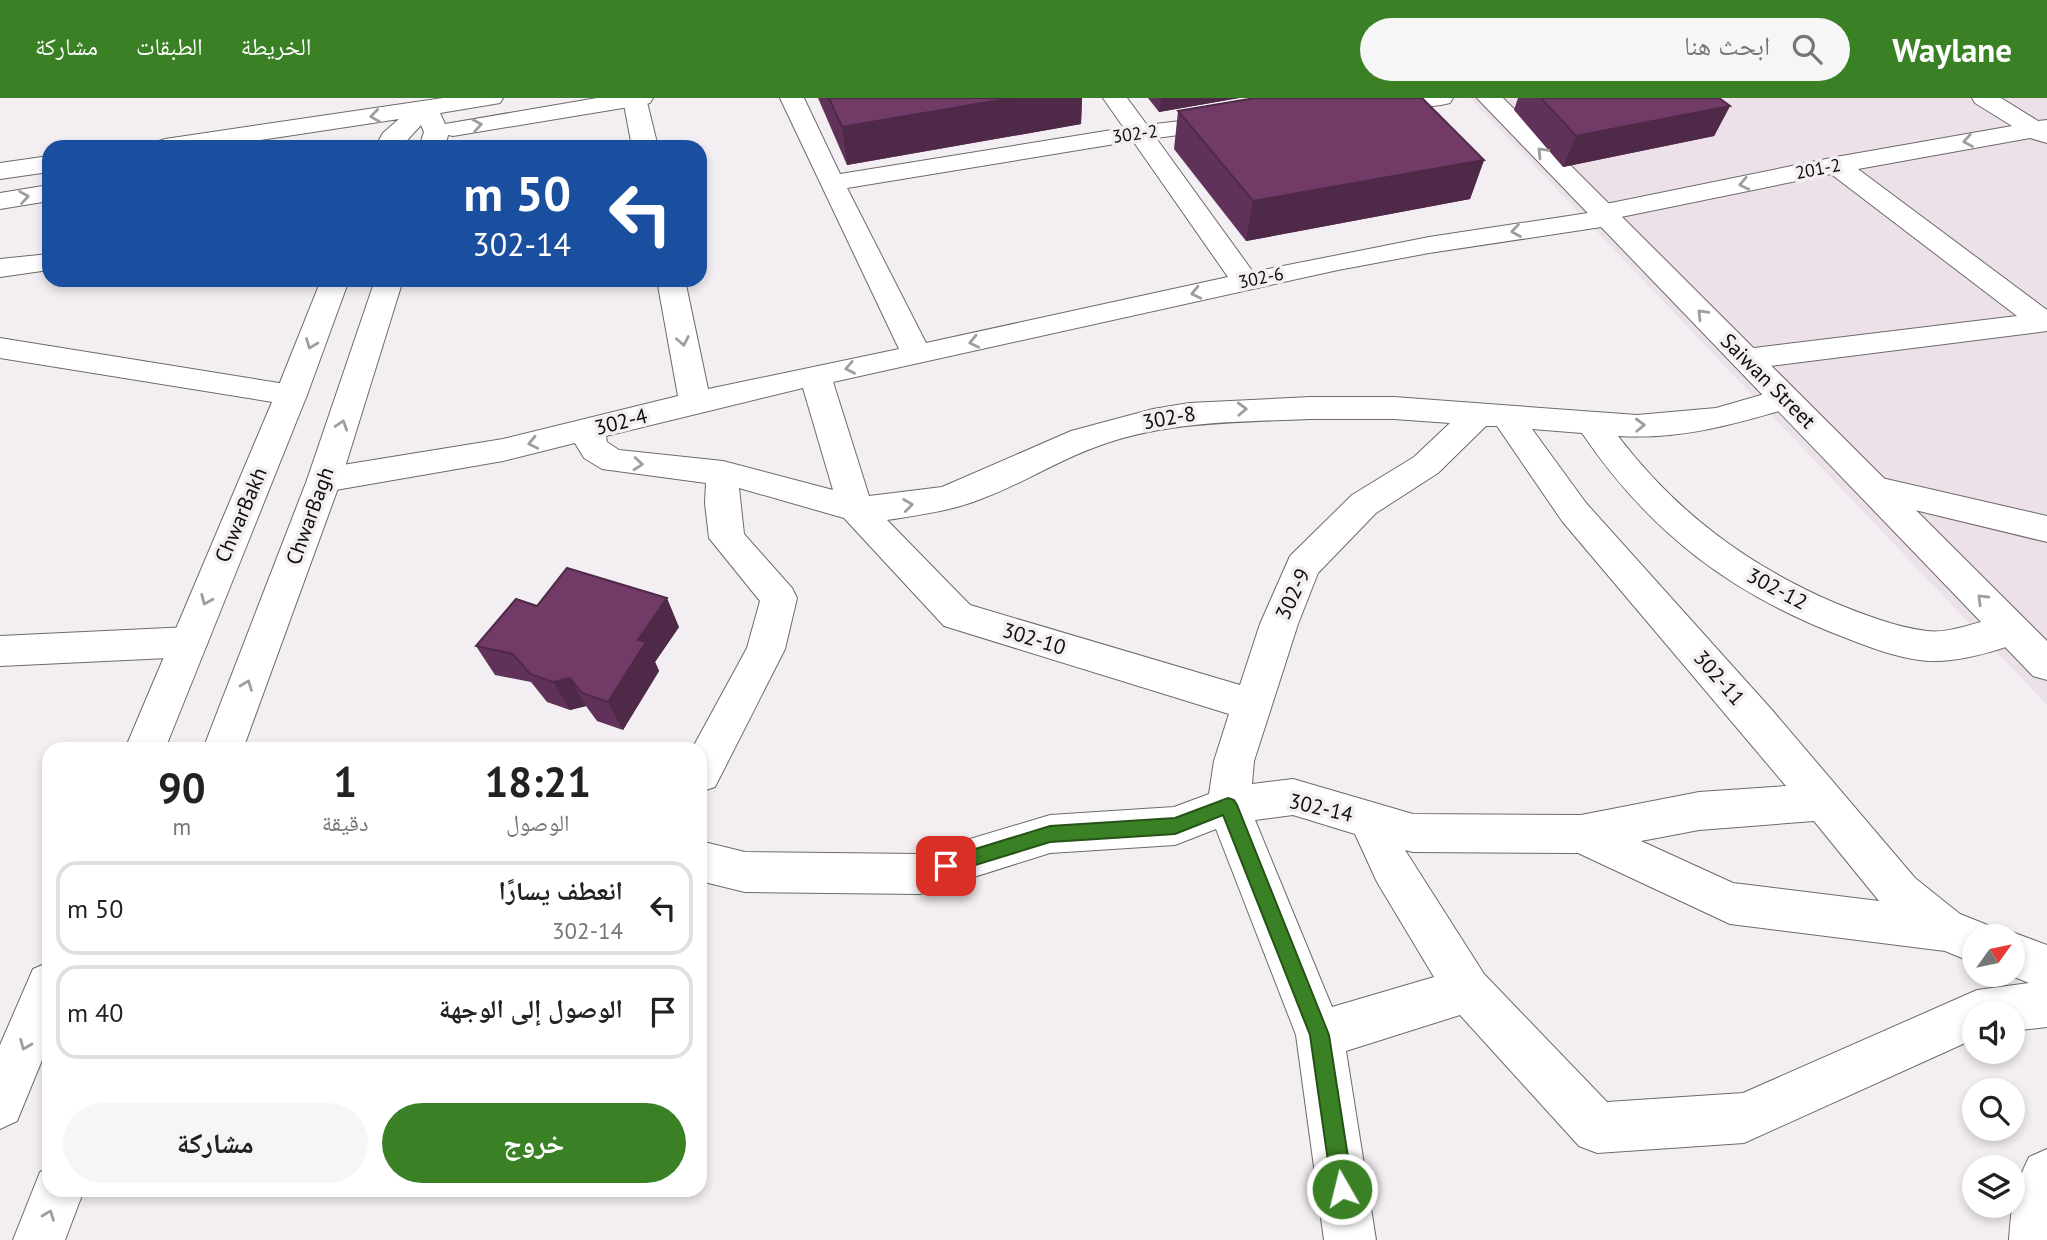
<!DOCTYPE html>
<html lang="ar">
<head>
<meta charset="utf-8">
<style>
	:root { --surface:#fff; --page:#f6f6f6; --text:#222; --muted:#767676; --line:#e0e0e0; --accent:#3a8024 }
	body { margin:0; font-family:"PT Sans","Noto Naskh Arabic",sans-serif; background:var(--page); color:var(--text); direction:rtl; height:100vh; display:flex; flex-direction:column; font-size:26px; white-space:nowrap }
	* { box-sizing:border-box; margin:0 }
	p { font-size:23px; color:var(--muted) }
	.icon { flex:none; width:38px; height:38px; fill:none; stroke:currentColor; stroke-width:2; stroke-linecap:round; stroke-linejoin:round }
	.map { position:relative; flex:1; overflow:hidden; direction:ltr }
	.details { position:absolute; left:42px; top:644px; width:665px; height:455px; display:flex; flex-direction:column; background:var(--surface); border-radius:21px; box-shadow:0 4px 10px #0003; direction:rtl }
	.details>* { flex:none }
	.banner { position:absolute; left:42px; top:42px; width:665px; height:147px; border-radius:21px; box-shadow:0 4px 10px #0003; direction:rtl; background:#1a4fa0; color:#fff; overflow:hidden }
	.needle { width:46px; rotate:57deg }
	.tools { position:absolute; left:1962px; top:826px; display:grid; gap:14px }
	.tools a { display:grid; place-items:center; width:63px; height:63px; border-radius:50%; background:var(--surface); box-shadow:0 4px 10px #0003; font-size:35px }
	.pin { position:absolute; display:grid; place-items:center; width:60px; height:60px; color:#fff; margin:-30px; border-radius:14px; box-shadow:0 4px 10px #0006 }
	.me { position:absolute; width:77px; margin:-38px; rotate:352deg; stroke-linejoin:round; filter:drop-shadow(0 0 5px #0008) }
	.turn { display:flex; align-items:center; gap:24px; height:147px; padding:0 21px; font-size:32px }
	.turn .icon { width:91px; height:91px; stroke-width:2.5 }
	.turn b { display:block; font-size:49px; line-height:60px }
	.eta { display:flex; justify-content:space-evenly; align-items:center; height:119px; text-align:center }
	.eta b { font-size:42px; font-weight:700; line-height:49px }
	.action { display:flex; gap:14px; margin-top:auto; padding:14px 21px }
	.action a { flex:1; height:80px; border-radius:42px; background:var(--accent); color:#fff; font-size:28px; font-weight:700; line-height:80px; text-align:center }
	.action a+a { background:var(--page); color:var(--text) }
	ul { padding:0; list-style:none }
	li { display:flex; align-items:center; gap:21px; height:94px; margin:0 14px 10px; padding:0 7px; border:4px solid var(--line); border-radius:21px }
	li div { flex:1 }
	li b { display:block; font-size:26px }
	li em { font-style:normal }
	header { display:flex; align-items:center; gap:42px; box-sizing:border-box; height:98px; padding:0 35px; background:var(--accent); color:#fff }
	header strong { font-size:33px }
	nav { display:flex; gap:38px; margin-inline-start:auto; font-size:24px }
	.search { width:490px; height:63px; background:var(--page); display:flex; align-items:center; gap:18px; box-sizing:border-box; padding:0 24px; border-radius:38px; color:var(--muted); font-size:26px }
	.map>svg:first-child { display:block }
	.built { fill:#ece1e9 }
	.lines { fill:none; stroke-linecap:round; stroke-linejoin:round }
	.minor-casing { stroke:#6d696c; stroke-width:2 }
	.major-casing { stroke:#6d696c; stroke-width:2 }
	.minor { fill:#fff; fill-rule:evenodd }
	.major { fill:#fff; fill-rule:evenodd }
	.wall { fill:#613259 }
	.shaded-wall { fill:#4f2948 }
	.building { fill:#713a67; stroke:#4f2948; stroke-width:2 }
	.oneway { stroke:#9f9e9f }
	.route { fill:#3a8024; stroke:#265317; stroke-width:2 }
	.labels { text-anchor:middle; stroke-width:7; stroke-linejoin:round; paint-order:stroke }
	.far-street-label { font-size:18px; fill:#0f0d0e; stroke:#f3eef2 }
	.street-label { font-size:21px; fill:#0f0d0e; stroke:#f3eef2 }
</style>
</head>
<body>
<header>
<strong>Waylane</strong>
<div class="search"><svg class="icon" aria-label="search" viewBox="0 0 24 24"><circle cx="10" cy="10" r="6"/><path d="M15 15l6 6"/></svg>ابحث هنا</div>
<nav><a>الخريطة</a><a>الطبقات</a><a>مشاركة</a></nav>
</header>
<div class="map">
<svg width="2047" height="1142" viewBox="0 0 2047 1142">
	<rect width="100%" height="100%" fill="#f3eef2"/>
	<path class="built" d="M 1470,0 L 2047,0 L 2047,607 Z"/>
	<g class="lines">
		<defs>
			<g id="minor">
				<path d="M 780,0 L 804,0 L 840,76 L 1124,30 L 1103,0 L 1127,0 L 1147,27 L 1230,17 L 1239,19 L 1242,24 L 1239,29 L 1156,40 L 1253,174 L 1429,139 L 1588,115 L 1591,109 L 1601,107 L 1836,59 L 2012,28 L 1975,5 L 1972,0 L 2001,0 L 2038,23 L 2047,22 L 2047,45 L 2030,40 L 1858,71 L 2047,212 L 2047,233 L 1746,271 L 1735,268 L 1731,261 L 1735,254 L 1746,251 L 2017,218 L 1831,76 L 1621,119 L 1618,126 L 1608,128 L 1429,155 L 1338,172 L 833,284 L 869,398 L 942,389 L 1071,333 L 1153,311 L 1189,305 L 1310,299 L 1394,299 L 1637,317 L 1716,310 L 1785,290 L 1796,294 L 1801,301 L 1796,308 C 1736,326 1681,342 1618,338 C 1676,414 1747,467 1835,505 C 1865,517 1895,529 1927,533 C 1961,537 1995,511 2026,522 L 2032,532 L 2026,542 C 1999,552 1968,562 1938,563 C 1908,564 1874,551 1846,540 C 1732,497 1650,435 1582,335 L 1532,331 L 1586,405 L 1772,612 L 1915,780 L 1960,816 L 1990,828 L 1995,838 L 1974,838 L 1974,865 L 1945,853 L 1730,826 L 1578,755 L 1413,754 L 1405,752 L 1484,876 L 1607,1004 L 1743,995 L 1977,892 L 2029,885 L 2009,877 L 2012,877 L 2012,838 L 2001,838 L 2012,834 L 2047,847 L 2047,929 L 2012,933 L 2012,915 L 1974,915 L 1974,941 L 1744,1045 L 1597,1055 L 1579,1048 L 1460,917 L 1346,953 L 1376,1142 L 1324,1142 L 1296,937 L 1216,731 L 1175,747 L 1050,755 L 920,796 L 745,794 L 700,783 L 700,743 L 745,754 L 920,756 L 1050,717 L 1174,709 L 1209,696 L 1214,663 L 1229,616 L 944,528 L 844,420 L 739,390 L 744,436 L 792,490 L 797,500 L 785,551 L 715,689 L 700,694 L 700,651 L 692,651 L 747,550 L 760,503 L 709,440 L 705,405 L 706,385 L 602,371 L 584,360 L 575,345 L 503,363 L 324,394 L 312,390 L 307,382 L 312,374 L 324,370 L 503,341 L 678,298 L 657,182 L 685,182 L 708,291 L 899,251 ZM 1133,43 L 1228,179 L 926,245 L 847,90 ZM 803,290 L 833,392 L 723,363 L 619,352 L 607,344 L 606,338 ZM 1310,321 L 1394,321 L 1450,325 L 1414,359 L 1352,397 L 1290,458 L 1260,526 L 1240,587 L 970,507 L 887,422 C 919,417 951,413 981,401 C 1020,387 1055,364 1093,350 C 1162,323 1237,324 1310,321 ZM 1486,328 L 1497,328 L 1562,423 L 1786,688 L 1699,694 L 1581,717 L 1413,716 L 1293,681 L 1252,686 L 1254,663 L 1298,526 L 1318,475 L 1376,415 L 1438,375 ZM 1293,717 L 1355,736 L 1377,784 L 1434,879 L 1332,909 L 1255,722 ZM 1814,723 L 1879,803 L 1733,785 L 1641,743 L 1699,732 Z"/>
				<path d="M 1379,0 L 1453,0 L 1450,5 L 1441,7 L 1373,15 L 1364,13 L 1361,8 L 1364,3 Z"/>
				<path d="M 623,1 L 646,0 L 658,49 L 632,49 Z"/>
				<path d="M 49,156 L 49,172 L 0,179 L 0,161 Z"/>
				<path d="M 0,240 L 291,287 L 302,290 L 307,297 L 302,304 L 291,307 L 0,260 Z"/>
				<path d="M 1873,378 L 2047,418 L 2047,444 L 1861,399 L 1856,390 L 1861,381 Z"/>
				<path d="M 189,529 L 202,533 L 208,544 L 202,555 L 189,559 L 0,568 L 0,538 Z"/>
				<path d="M 2047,1051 L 2047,1142 L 2009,1142 C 2011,1108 2014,1090 2029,1059 Z"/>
			</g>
			<g id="major">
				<path d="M 443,0 L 503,0 L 500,5 L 440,15 L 445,26 L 597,0 L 653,0 L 650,5 L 641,7 L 453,38 L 448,37 L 445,49 L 419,49 L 424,34 L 421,27 L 401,49 L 375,49 L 383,35 L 399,21 L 215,49 L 152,49 L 156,44 L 165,41 Z"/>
				<path d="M 1477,0 L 1503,0 L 2047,543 L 2047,582 L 2033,578 Z"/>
				<path d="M 49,58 L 49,74 L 0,81 L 0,65 Z"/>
				<path d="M 49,87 L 49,103 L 0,111 L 0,95 Z"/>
				<path d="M 321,182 L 349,182 L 307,297 L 165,651 L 125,651 L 275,297 Z"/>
				<path d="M 375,182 L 403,182 L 341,382 L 243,651 L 203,651 L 307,382 Z"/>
				<path d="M 49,864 L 49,945 L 17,1023 L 0,1031 L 0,947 L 33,871 Z"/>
				<path d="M 49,1070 L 49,1092 L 84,1092 L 65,1142 L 13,1142 L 40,1074 Z"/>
			</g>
		</defs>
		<use href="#minor" class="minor-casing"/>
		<use href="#major" class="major-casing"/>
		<use href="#minor" class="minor"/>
		<use href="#major" class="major"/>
	</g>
	<g class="wall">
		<path d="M 818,0 L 1082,0 L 1081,26 L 847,67 Z"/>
		<path d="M 1148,0 L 1239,0 L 1159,14 Z"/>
		<path d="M 1518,0 L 1719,0 L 1730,8 L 1714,38 L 1563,69 L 1514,12 Z"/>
		<path d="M 1178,13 L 1484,62 L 1470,101 L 1246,143 L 1174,51 Z"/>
		<path d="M 537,508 L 679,529 L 655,564 L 659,573 L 623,632 L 597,623 L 586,608 L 570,612 L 547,604 L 531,584 L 495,577 L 476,548 Z"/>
	</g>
	<g class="shaded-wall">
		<path d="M 1012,0 L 1082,0 L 1081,26 L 847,67 L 842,29 Z"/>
		<path d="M 1161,0 L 1239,0 L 1159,14 Z"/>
		<path d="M 1730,8 L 1714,38 L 1563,69 L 1576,38 Z"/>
		<path d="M 1484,62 L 1470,101 L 1246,143 L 1253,103 Z"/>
		<path d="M 667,500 L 679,529 L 655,564 L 659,573 L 623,632 L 608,604 L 638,542 Z"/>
		<path d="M 570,580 L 586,608 L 570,612 L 553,584 Z"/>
	</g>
	<g class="building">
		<path d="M 829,0 L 1012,0 L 842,29 Z"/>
		<path d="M 1255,0 L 1422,0 L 1484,62 L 1253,103 L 1178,13 Z"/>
		<path d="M 1541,0 L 1719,0 L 1730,8 L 1576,38 Z"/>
		<path d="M 567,470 L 667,500 L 638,542 L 646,544 L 608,604 L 582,595 L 570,580 L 553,584 L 530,576 L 513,556 L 476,548 L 516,501 L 537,508 Z"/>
	</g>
	<defs><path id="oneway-chevron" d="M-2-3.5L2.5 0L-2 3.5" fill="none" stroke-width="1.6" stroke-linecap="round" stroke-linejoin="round" transform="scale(1.75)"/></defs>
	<g class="oneway">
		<use href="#oneway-chevron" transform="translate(375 18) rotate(172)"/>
		<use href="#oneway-chevron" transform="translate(477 27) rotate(-9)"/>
		<use href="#oneway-chevron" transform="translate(1968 43) rotate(170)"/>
		<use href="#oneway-chevron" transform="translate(1542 54) rotate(-134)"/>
		<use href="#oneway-chevron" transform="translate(1744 86) rotate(168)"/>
		<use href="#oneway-chevron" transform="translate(24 99) rotate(-9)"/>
		<use href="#oneway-chevron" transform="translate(1516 133) rotate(171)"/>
		<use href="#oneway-chevron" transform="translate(1196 195) rotate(167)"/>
		<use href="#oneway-chevron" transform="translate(1702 216) rotate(-134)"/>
		<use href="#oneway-chevron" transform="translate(683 243) rotate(79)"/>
		<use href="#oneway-chevron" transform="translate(974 244) rotate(167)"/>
		<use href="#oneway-chevron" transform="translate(311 246) rotate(111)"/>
		<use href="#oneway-chevron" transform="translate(850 270) rotate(169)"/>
		<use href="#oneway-chevron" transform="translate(1242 311) rotate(-2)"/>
		<use href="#oneway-chevron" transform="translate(342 327) rotate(-72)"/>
		<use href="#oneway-chevron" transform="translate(1640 327) rotate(-2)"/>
		<use href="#oneway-chevron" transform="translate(533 345) rotate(167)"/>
		<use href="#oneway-chevron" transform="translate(638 366) rotate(5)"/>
		<use href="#oneway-chevron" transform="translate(908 407) rotate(-8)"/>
		<use href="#oneway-chevron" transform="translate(1982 501) rotate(-135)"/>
		<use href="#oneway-chevron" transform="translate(206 502) rotate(113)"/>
		<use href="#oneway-chevron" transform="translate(247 587) rotate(-69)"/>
		<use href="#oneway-chevron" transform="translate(25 947) rotate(112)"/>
		<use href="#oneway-chevron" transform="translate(49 1117) rotate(-69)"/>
	</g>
	<path class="route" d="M 1228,700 L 1234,702 L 1237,707 L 1329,937 L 1353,1091 L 1350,1098 L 1342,1101 L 1335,1098 L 1332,1091 L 1310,937 L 1223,717 L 1175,736 L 1050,744 L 946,776 L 939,774 L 937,768 L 939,762 L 946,760 L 1050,728 L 1175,720 Z"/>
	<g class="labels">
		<g class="far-street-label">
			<text transform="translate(1135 36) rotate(-8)" y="6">302-2</text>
			<text transform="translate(1818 71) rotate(-11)" y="6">201-2</text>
			<text transform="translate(1261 180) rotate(-12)" y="6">302-6</text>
		</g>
		<g class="street-label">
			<text transform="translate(1768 283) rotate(45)" y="7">Saiwan Street</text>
			<text transform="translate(1169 320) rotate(-10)" y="7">302-8</text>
			<text transform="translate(621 324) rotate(-14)" y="7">302-4</text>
			<text transform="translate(241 417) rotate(-67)" y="7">ChwarBakh</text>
			<text transform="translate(310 418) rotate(-70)" y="7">ChwarBagh</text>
			<text transform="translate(1777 491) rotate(28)" y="7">302-12</text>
			<text transform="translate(1293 496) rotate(-65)" y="7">302-9</text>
			<text transform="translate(1034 541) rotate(17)" y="7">302-10</text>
			<text transform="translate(1719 580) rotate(49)" y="7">302-11</text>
			<text transform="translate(1321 710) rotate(13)" y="7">302-14</text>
		</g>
	</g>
</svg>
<div class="tools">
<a><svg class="needle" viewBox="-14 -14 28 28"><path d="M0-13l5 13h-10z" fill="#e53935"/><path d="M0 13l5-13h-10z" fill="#767676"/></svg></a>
<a><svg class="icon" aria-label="sound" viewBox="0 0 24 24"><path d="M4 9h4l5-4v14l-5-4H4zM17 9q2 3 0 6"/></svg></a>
<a><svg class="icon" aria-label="search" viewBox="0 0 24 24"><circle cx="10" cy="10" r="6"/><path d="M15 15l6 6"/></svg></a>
<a><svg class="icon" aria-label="layers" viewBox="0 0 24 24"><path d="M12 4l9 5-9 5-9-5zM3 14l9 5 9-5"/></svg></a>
</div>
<div class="pin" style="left:946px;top:768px;background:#d93025"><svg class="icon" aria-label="arrive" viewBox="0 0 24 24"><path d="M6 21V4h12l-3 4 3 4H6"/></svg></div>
<svg class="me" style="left:1342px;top:1091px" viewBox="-20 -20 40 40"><circle r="17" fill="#3a8024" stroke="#fff" stroke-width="3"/><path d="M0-11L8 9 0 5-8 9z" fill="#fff"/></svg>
<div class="banner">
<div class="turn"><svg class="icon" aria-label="left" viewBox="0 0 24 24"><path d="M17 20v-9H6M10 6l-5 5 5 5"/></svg><div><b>50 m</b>302-14</div></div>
</div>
<section class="details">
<div class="eta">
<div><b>18:21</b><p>الوصول</p></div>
<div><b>1</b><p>دقيقة</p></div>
<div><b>90</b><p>m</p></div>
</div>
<ul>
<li><svg class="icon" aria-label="left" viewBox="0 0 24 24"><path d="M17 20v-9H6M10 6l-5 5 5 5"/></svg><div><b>انعطف يسارًا</b><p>302-14</p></div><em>50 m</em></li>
<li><svg class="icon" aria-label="arrive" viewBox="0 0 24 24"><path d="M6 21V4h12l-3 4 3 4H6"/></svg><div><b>الوصول إلى الوجهة</b></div><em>40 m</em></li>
</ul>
<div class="action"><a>خروج</a><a>مشاركة</a></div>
</section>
</div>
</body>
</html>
